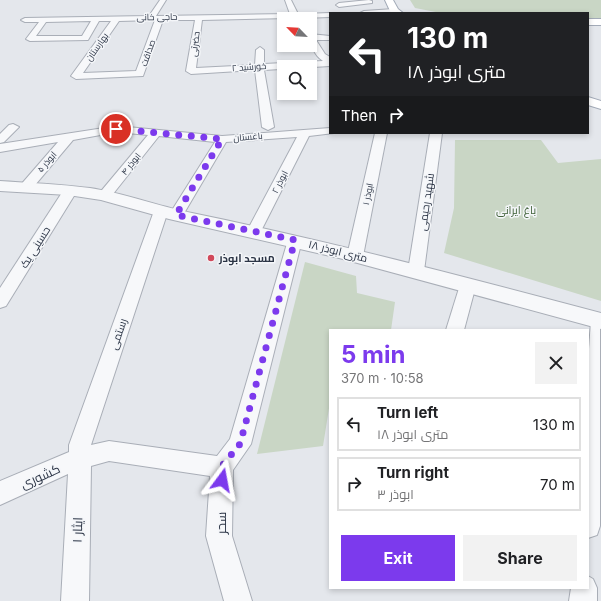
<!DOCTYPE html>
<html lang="en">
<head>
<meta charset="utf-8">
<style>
	:root { --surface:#fff; --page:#f2f2f2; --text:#202124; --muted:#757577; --line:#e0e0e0; --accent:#7c3aed }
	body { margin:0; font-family:Inter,Cairo,sans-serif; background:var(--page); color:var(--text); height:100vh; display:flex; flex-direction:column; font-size:15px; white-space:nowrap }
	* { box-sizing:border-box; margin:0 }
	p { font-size:13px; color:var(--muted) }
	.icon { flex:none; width:22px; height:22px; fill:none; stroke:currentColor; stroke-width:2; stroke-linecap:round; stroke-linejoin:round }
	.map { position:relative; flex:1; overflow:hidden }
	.panel { position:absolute; left:329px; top:329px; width:260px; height:260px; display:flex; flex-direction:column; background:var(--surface); border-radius:0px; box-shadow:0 2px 6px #0003 }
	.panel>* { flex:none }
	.guide { position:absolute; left:329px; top:12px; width:260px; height:122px; border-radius:0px; box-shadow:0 2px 6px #0003; background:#202124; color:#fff; overflow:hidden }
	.needle { width:26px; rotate:295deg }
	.controls { position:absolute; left:277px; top:12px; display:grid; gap:8px }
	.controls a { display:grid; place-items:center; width:40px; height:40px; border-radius:0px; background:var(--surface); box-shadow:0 2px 6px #0003; font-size:20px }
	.pin { position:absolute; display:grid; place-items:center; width:34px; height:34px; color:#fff; margin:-17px; border:2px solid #fff; border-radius:50%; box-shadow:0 1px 4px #0007 }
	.me { position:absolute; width:44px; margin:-22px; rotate:13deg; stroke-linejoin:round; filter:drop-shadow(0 0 3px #0008) }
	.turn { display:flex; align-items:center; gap:14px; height:84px; padding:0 12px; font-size:18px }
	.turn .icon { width:52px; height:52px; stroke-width:2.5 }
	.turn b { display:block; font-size:28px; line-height:34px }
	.then { display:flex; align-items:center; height:38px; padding:0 12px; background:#0003; gap:8px; font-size:15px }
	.round { display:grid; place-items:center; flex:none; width:42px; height:42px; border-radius:0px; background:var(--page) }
	.headline { display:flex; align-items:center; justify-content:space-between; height:68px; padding:0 12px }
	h1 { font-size:24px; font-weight:700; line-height:30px; color:var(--accent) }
	.primary-button { display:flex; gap:8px; margin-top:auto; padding:8px 12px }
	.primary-button a { flex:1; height:46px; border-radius:0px; background:var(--accent); color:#fff; font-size:16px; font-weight:700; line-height:46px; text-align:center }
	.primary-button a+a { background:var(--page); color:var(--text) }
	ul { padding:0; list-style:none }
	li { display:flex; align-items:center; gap:12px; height:54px; margin:0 8px 6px; padding:0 4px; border:2px solid var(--line); border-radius:0px }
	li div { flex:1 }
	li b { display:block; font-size:15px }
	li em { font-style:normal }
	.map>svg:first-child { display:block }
	.green { fill:#c9d6c5 }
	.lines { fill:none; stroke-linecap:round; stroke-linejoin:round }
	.minor-casing { stroke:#a9aeb7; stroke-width:2 }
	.tertiary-casing { stroke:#a9aeb7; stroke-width:2 }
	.primary-casing { stroke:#a3abb8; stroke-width:2 }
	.minor { fill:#f7f8fa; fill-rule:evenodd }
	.tertiary { fill:#f7f8fa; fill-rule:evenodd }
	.primary { fill:#fff; fill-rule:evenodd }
	.route { stroke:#7c3aed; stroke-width:7; stroke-dasharray:0 12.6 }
	.poi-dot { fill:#d1495b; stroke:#f4f6f9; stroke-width:1.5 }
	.labels { text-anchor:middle; stroke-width:3; stroke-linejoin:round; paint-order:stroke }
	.far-street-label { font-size:9px; fill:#2b3445; stroke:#f4f6f9 }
	.street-label { font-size:11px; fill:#2b3445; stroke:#f4f6f9 }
	.park-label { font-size:11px; fill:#3f6138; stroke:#f4f6f9 }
	.poi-label { font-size:11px; font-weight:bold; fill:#2b3445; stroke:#f4f6f9; text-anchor:start }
	.near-street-label { font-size:13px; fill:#2b3445; stroke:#f4f6f9 }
</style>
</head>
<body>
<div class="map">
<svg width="601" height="601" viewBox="0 0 601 601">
	<rect width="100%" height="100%" fill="#e4e7ec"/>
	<g class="green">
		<path d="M 410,0 L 601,0 L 601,18 L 588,19 L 588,13 L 441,13 L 415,8 Z"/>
		<path d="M 455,140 L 541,140 L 558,163 L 601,159 L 601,301 L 444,253 L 454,208 Z"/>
		<path d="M 305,262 L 356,276 L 357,293 L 395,302 L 391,330 L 330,330 L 330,402 L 323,446 L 257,454 Z"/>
	</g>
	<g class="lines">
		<defs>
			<g id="minor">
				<path d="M 160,0 L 166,0 L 156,16 L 290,14 L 285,0 L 291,0 L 298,14 L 290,18 L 202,20 L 196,68 L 255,65 L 256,50 L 260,47 L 264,50 L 264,64 L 323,61 C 314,55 310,44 310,34 L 330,36 L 330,40 L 316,40 L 325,54 L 330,57 L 330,66 L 264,70 L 274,127 L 268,130 L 262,127 L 255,70 L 191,74 L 186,71 L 195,20 L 163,20 L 143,76 L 76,79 L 71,76 L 111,21 L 99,21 L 88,40 L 30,41 L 26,39 L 39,22 L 25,22 L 21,20 L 25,18 L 149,16 ZM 155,20 L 136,71 L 83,73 L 119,21 ZM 91,21 L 82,36 L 36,36 L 46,22 Z"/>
				<path d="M 369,0 L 372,1 L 372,3 L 339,7 L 336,5 L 339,3 Z"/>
				<path d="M 394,9 L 397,9 L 397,13 L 360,13 L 364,11 Z"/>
				<path d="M 330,13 L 330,17 L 302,18 L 298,16 L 302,14 Z"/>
				<path d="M 13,124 L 19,127 L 4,142 L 0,143 L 0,134 L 9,125 Z"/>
				<path d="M 117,126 L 222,136 L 330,128 L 330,133 L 334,133 L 309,136 L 261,231 L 259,234 L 249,234 L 247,231 L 297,137 L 226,142 L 183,215 L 181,218 L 171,218 L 169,215 L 215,142 L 159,136 L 109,199 L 99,199 L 97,196 L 148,135 L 117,132 L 73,140 L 30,191 L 20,191 L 18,188 L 58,142 L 0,152 L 0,144 Z"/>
				<path d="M 375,133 L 387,133 L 363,256 L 360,260 L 355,261 L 350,260 L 347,256 Z"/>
				<path d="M 430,133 L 442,133 L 424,271 L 422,275 L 416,276 L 410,275 L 408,271 Z"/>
				<path d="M 70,187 L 75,188 L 77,191 L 6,306 L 0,308 L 0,288 L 63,191 L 65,188 Z"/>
				<path d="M 161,207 L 166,208 L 168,211 L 91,445 L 109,441 L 217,456 L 230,439 L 288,240 L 290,237 L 300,237 L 302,240 L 251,444 L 233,470 L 232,536 L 252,601 L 224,601 L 206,536 L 210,476 L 109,461 L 91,466 L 89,601 L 61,601 L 68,474 L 0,505 L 0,481 L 69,452 L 69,445 L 154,211 L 156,208 Z"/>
				<path d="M 468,279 L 474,281 L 476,285 L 464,330 L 446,330 L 460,285 L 462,281 Z"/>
				<path d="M 600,314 L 600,526 L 597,535 L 588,538 L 588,363 L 591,321 L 594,316 Z"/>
				<path d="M 588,576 L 593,579 L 597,588 L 597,601 L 569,601 L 571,588 L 588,588 Z"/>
			</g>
			<path id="tertiary" d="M 0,181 C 30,183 60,184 90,188 C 124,193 157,206 192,213 C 329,241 465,277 601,313 L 601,329 L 339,258 L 169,219 L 101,200 L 68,195 L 0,191 Z"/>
			<g id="primary">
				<path d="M 385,0 L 393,0 L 398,9 L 403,13 L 391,13 Z"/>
				<rect x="588" y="19" width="13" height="6"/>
				<path d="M 588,97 L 601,101 L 601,109 L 588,105 Z"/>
			</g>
		</defs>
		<use href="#minor" class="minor-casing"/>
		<use href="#tertiary" class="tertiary-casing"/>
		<use href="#primary" class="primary-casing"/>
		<use href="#minor" class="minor"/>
		<use href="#tertiary" class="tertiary"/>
		<use href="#primary" class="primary"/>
	</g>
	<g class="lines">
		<path class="route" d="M 116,129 L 222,139 L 176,215 L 295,240 L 240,444 L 222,466 L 222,480"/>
	</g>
	<circle class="poi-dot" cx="211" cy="258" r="4"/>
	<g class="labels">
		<g class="far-street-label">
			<text transform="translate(157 17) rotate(-1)" y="3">حاجی خانی</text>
			<text transform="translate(195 44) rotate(-82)" y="3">حضرتی</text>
			<text transform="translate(97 47) rotate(-55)" y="3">بهارستان</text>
			<text transform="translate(148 53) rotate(-70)" y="3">صداقت</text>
			<text transform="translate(249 67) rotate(-4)" y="3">خورشید ۲</text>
			<text transform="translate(248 137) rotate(-5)" y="3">باغستان</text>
			<text transform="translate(47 162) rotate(-49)" y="3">ابوذر ۵</text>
			<text transform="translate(131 164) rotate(-51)" y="3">ابوذر ۴</text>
			<text transform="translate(280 182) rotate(-63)" y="3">ابوذر ۲</text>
			<text transform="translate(368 194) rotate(-79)" y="3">ابوذر ۱</text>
		</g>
		<g class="street-label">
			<text transform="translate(426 202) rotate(-82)" y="4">شهید رحیمی</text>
			<text transform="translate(35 247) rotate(-58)" y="4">حسینی یک</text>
			<text transform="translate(338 251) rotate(14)" y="4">۱۸ متری ابوذر</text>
			<text transform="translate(118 334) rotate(-71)" y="4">رستمی</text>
		</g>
		<g class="park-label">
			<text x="516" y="214">باغ ایرانی</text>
		</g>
		<g class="poi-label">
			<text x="219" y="262">مسجد ابوذر</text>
		</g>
		<g class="near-street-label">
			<text transform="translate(40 476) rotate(-24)" y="5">کشوری</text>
			<text transform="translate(221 523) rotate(-90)" y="5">سحر</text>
			<text transform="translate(77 530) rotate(-88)" y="5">ایثار ۱</text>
		</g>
	</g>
</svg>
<div class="controls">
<a><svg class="needle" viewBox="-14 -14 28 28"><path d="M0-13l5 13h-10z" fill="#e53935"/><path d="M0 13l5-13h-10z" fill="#757577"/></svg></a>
<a><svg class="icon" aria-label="search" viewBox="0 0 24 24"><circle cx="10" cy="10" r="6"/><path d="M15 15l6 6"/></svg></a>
</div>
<div class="pin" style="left:116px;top:129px;background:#d93025"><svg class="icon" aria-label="arrive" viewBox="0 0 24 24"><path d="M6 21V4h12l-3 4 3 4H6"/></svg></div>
<svg class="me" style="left:222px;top:480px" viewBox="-20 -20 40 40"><path d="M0-17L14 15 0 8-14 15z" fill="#7c3aed" stroke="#fff" stroke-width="4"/></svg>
<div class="guide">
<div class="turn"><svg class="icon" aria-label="left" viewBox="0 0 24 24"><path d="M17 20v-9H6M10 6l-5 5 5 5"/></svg><div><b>130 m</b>۱۸ متری ابوذر</div></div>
<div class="then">Then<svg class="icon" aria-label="right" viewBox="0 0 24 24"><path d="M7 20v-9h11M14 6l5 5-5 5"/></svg></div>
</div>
<section class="panel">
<div class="headline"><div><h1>5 min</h1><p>370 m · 10:58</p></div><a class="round"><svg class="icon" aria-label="close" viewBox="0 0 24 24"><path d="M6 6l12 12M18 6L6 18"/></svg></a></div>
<ul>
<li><svg class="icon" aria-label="left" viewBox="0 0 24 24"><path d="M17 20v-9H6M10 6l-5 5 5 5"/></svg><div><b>Turn left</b><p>۱۸ متری ابوذر</p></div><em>130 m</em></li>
<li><svg class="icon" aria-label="right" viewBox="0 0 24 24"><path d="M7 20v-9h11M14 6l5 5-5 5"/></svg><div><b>Turn right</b><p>ابوذر ۳</p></div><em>70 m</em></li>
</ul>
<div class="primary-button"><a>Exit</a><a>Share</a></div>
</section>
</div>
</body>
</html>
